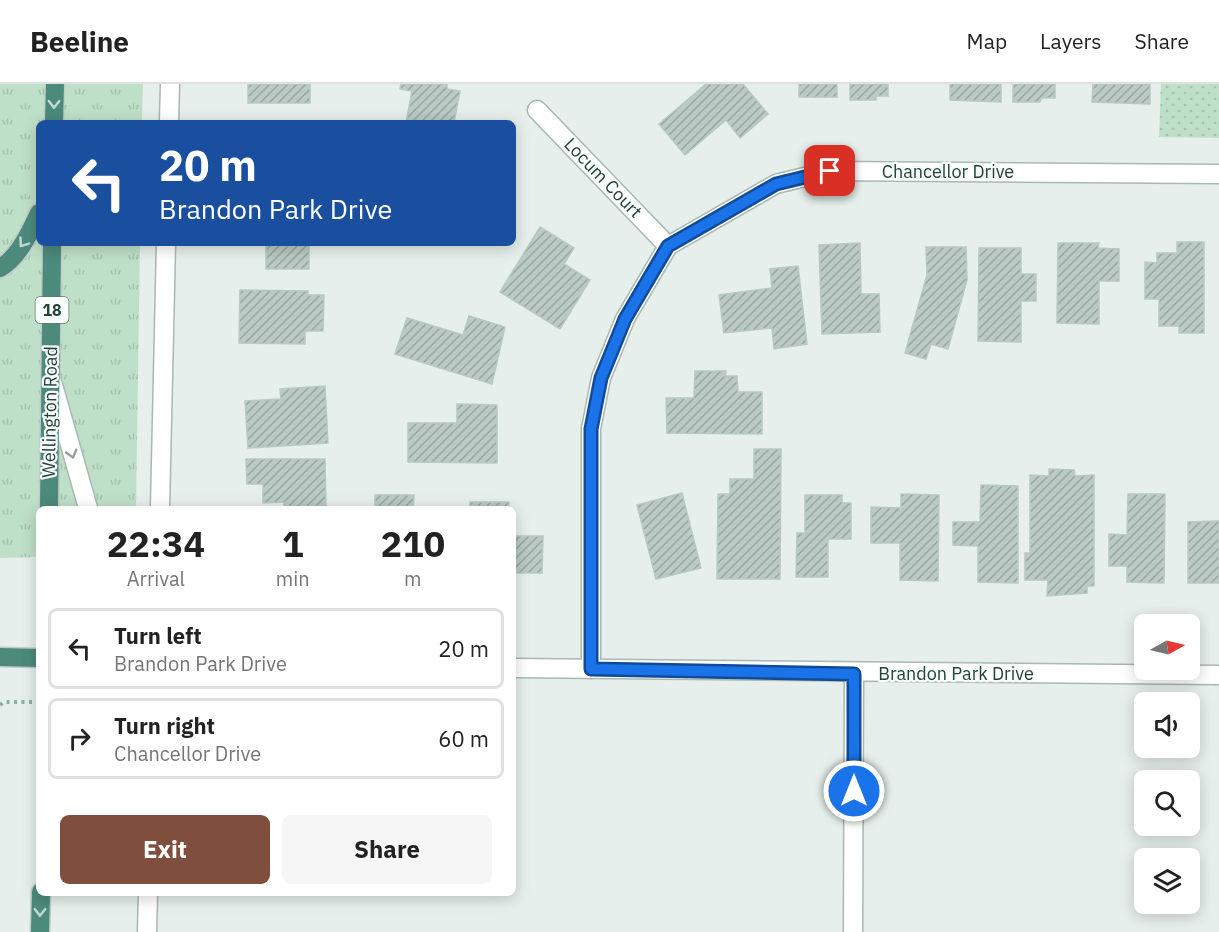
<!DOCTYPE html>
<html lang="en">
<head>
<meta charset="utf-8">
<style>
	:root { --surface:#fff; --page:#f6f6f6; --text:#222; --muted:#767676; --line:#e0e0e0; --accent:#804e3d }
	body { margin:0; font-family:"IBM Plex Sans",sans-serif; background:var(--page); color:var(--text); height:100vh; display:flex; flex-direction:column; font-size:22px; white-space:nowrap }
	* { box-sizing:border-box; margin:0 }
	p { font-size:20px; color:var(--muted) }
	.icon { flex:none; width:33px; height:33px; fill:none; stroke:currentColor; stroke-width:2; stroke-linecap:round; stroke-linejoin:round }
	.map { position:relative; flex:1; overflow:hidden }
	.panel { position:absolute; left:36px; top:422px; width:480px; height:390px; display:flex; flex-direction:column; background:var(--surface); border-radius:9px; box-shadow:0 3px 15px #0003 }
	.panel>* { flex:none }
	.banner { position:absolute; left:36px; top:36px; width:480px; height:126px; border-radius:9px; box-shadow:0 3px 15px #0003; background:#1a4fa0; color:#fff; overflow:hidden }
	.needle { width:39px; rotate:82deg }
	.fabs { position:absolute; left:1134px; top:530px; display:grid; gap:12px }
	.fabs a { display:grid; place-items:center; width:66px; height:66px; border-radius:9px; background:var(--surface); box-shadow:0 3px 15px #0003; font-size:30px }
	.pin { position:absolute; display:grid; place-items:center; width:51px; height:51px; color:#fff; margin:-26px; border-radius:12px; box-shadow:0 3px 9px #0006 }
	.me { position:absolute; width:66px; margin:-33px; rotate:0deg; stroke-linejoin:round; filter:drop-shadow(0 0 4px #0008) }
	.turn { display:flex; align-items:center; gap:21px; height:126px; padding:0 24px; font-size:27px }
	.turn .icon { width:78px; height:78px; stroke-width:2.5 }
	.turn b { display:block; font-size:42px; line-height:51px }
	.eta { display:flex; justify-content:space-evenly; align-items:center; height:102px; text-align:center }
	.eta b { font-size:36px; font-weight:800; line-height:42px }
	.action { display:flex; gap:12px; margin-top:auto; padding:12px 24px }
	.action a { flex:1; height:69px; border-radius:9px; background:var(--accent); color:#fff; font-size:24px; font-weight:800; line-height:69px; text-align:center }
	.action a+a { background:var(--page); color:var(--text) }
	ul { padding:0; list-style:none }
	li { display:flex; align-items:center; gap:18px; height:81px; margin:0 12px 9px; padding:0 12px; border:3px solid var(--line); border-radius:9px }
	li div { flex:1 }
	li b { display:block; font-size:22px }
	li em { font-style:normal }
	header { display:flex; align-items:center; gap:36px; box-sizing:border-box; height:84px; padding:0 30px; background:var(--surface); border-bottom:2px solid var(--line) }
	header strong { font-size:28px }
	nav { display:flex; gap:33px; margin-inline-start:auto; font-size:21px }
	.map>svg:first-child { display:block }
	.grass { fill:url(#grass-tufts) }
	.park { fill:url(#park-dots) }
	.building { fill:url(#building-hatch); stroke:#b8c9c2; stroke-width:1.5 }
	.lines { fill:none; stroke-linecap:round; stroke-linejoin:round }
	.minor-casing { stroke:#a8b8b2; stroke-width:21 }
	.tertiary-casing { stroke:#a8b8b2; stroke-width:21 }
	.trunk-casing { stroke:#c2cac8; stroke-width:21 }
	.path { stroke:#86b3a5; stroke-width:4; stroke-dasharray:3 4.5; stroke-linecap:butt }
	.minor { stroke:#fff; stroke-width:18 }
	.tertiary { stroke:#fff; stroke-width:18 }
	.trunk { stroke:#4c8a7c; stroke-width:18 }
	.oneway { stroke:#c4d9d4 }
	.oneway2 { stroke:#92a09c }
	.route-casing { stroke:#114b97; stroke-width:15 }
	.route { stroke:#1a73e8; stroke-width:10 }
	.labels { text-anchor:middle; stroke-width:4.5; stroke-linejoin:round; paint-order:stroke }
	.shield { fill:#f7fbf9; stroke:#637a73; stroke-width:1.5 }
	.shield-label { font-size:16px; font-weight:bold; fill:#24423a }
	.street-label { font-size:18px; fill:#24423a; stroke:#f7fbf9 }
</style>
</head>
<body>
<header>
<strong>Beeline</strong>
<nav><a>Map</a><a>Layers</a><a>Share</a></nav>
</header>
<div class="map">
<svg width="1219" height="848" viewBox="0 0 1219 848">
	<defs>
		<pattern id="grass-tufts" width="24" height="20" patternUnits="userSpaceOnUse" patternTransform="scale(1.5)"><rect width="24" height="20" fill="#bfe0c8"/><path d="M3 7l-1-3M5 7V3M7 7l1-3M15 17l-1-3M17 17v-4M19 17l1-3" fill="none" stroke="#a4c1ad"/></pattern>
		<pattern id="park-dots" width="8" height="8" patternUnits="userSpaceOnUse" patternTransform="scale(1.5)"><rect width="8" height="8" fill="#bfe0c8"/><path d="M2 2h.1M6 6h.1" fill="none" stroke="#a4c1ad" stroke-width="1.8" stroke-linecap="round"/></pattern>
		<pattern id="building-hatch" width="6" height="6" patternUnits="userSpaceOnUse" patternTransform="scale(1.5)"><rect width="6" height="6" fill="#bbcac4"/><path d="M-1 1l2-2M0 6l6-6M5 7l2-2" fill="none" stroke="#98a6a0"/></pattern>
	</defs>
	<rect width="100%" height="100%" fill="#e6efeb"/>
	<path class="grass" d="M 0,0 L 143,0 L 142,39 L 39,39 L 39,159 L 140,159 L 136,424 L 39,424 L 39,473 L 0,474 Z"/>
	<path class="park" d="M 1161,0 L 1219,0 L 1219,54 L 1159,53 Z"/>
	<g class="building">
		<rect x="248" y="0" width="62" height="19"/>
		<path d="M 401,0 L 447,0 L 447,5 L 460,7 L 454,39 L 406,39 L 412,7 L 400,5 Z"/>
		<path d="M 706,0 L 743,0 L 768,30 L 740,54 L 726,36 L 685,71 L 659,40 Z"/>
		<rect x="799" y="0" width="38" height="13"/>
		<path d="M 850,0 L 888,0 L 888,12 L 876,12 L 876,16 L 850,16 Z"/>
		<path d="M 950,0 L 1001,0 L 1001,18 L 950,16 Z"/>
		<path d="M 1013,0 L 1055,0 L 1055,14 L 1041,14 L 1040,18 L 1013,18 Z"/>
		<path d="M 1093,0 L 1150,0 L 1150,20 L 1092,18 Z"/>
		<path d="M 540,143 L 574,164 L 564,180 L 590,196 L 560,245 L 500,208 Z"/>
		<path d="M 1177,158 L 1204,158 L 1204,249 L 1179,249 L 1179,242 L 1159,242 L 1159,215 L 1145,215 L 1145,178 L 1157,179 L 1157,169 L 1177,169 Z"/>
		<rect x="266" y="159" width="43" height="26"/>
		<path d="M 860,159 L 861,210 L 879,210 L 880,248 L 822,250 L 819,161 Z"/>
		<path d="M 1058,159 L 1099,159 L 1098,164 L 1119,165 L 1119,197 L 1099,197 L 1099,240 L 1057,239 Z"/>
		<path d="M 926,163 L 966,163 L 967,196 L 948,265 L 931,260 L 926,275 L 905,269 L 927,191 Z"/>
		<path d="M 979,164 L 1021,164 L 1021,190 L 1036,190 L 1036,217 L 1021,217 L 1021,258 L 978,257 Z"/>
		<path d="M 798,182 L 807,260 L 774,265 L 772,244 L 724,249 L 719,211 L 772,204 L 770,185 Z"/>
		<path d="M 240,206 L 308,207 L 308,211 L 324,211 L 323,247 L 305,247 L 305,260 L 239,259 Z"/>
		<path d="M 469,232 L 505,243 L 492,300 L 395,270 L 407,234 L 463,251 Z"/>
		<path d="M 695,287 L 726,287 L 725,292 L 737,292 L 738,308 L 762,308 L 762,350 L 667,349 L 666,314 L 694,314 Z"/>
		<path d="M 325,302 L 328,359 L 248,364 L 245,317 L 281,315 L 280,305 Z"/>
		<path d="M 457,320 L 497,321 L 497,379 L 408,378 L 408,339 L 457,339 Z"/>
		<path d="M 754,365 L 781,365 L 780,495 L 717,495 L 718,410 L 730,410 L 730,395 L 754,395 Z"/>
		<path d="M 246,375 L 325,375 L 326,424 L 284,424 L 284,418 L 263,419 L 263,400 L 247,400 Z"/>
		<path d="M 1049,385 L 1074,386 L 1075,392 L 1094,391 L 1094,502 L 1087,502 L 1087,509 L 1047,512 L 1048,496 L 1025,496 L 1025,469 L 1030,469 L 1030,391 L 1049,392 Z"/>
		<path d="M 981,401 L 1018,402 L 1018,499 L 978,498 L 978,462 L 953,461 L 953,438 L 980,438 Z"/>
		<path d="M 682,409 L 701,484 L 656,495 L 637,421 Z"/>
		<path d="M 901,410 L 939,411 L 938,497 L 900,496 L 900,459 L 871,459 L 871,423 L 901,424 Z"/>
		<path d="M 1128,410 L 1165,410 L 1164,499 L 1127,498 L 1127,482 L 1109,482 L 1109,450 L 1127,451 Z"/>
		<path d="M 375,411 L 414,411 L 413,424 L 375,424 Z"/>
		<path d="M 805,411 L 842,411 L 842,419 L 851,419 L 851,455 L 828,455 L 828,493 L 796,493 L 797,449 L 805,449 Z"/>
		<rect x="470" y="418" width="39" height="6"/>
		<path d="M 1219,437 L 1219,499 L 1188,499 L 1188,438 Z"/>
		<path d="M 513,452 L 543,452 L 542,489 L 513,489 Z"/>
	</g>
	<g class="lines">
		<defs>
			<g id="minor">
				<path d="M 537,26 L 668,162"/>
				<path d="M 169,39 L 170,0"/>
				<path d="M 160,424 L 166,159"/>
				<path d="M 591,585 L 591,345 L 601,294 L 625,235 L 668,162 L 776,100 L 829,87 L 1219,90"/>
				<path d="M 147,848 L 148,808"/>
				<path d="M 853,848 L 854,590"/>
			</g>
			<g id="tertiary">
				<path d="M 53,301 L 88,424"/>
				<path d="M 513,584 L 1219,591"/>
			</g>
			<g id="trunk">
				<path d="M 54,39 L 55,0"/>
				<path d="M 0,184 C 19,173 30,148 39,129"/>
				<path d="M 49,424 L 52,159"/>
				<path d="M 0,573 L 39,574"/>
				<path d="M 40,848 L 41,808"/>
			</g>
		</defs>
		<use href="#minor" class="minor-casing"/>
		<use href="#tertiary" class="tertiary-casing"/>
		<use href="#trunk" class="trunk-casing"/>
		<path class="path" d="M 0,621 L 4,618 L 39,618"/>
		<use href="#minor" class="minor"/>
		<use href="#tertiary" class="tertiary"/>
		<use href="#trunk" class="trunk"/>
	</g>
	<defs><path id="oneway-chevron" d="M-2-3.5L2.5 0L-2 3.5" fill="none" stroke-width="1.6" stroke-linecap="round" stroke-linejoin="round" transform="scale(1.5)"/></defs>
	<g class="oneway">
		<use href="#oneway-chevron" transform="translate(54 20) rotate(91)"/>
		<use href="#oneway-chevron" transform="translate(23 159) rotate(125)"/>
		<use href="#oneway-chevron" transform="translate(40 828) rotate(91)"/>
	</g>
	<use class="oneway2" href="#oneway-chevron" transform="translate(72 370) rotate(74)"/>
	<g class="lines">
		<defs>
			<path id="route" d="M 830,87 L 776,100 L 668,162 L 625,235 L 601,294 L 591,345 L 591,585 L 854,590 L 854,707"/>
		</defs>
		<use href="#route" class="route-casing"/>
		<use href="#route" class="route"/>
	</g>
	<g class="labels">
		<rect class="shield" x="35.5" y="213" width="33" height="26" rx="4.5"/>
		<g class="shield-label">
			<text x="52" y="232">18</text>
		</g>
		<g class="street-label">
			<text x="948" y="94">Chancellor Drive</text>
			<text transform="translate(603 94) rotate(46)" y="6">Locum Court</text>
			<text transform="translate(50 328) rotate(-89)" y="6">Wellington Road</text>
			<text x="956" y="596">Brandon Park Drive</text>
		</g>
	</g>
</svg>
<div class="fabs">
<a><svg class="needle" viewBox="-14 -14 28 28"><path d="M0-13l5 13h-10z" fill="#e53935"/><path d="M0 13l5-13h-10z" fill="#767676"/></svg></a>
<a><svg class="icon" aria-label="sound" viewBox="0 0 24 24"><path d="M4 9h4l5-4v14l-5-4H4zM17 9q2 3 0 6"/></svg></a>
<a><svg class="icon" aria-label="search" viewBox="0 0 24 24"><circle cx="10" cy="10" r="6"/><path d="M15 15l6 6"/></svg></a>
<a><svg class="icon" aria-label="layers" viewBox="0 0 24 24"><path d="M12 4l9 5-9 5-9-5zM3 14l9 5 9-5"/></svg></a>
</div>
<div class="pin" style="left:830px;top:87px;background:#d93025"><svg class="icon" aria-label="arrive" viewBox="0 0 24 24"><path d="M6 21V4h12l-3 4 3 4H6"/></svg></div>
<svg class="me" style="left:854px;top:707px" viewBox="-20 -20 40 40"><circle r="17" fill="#1a73e8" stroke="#fff" stroke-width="3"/><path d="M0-11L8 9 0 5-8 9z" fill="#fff"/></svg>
<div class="banner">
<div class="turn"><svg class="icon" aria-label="left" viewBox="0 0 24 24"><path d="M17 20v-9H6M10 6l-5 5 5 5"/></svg><div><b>20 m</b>Brandon Park Drive</div></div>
</div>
<section class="panel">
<div class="eta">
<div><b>22:34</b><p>Arrival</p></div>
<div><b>1</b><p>min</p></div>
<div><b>210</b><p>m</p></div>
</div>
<ul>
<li><svg class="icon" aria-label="left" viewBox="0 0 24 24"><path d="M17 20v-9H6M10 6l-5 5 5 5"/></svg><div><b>Turn left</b><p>Brandon Park Drive</p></div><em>20 m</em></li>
<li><svg class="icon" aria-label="right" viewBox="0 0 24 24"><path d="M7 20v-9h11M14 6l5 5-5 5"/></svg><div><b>Turn right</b><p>Chancellor Drive</p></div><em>60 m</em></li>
</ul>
<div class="action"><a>Exit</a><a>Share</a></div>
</section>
</div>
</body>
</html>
